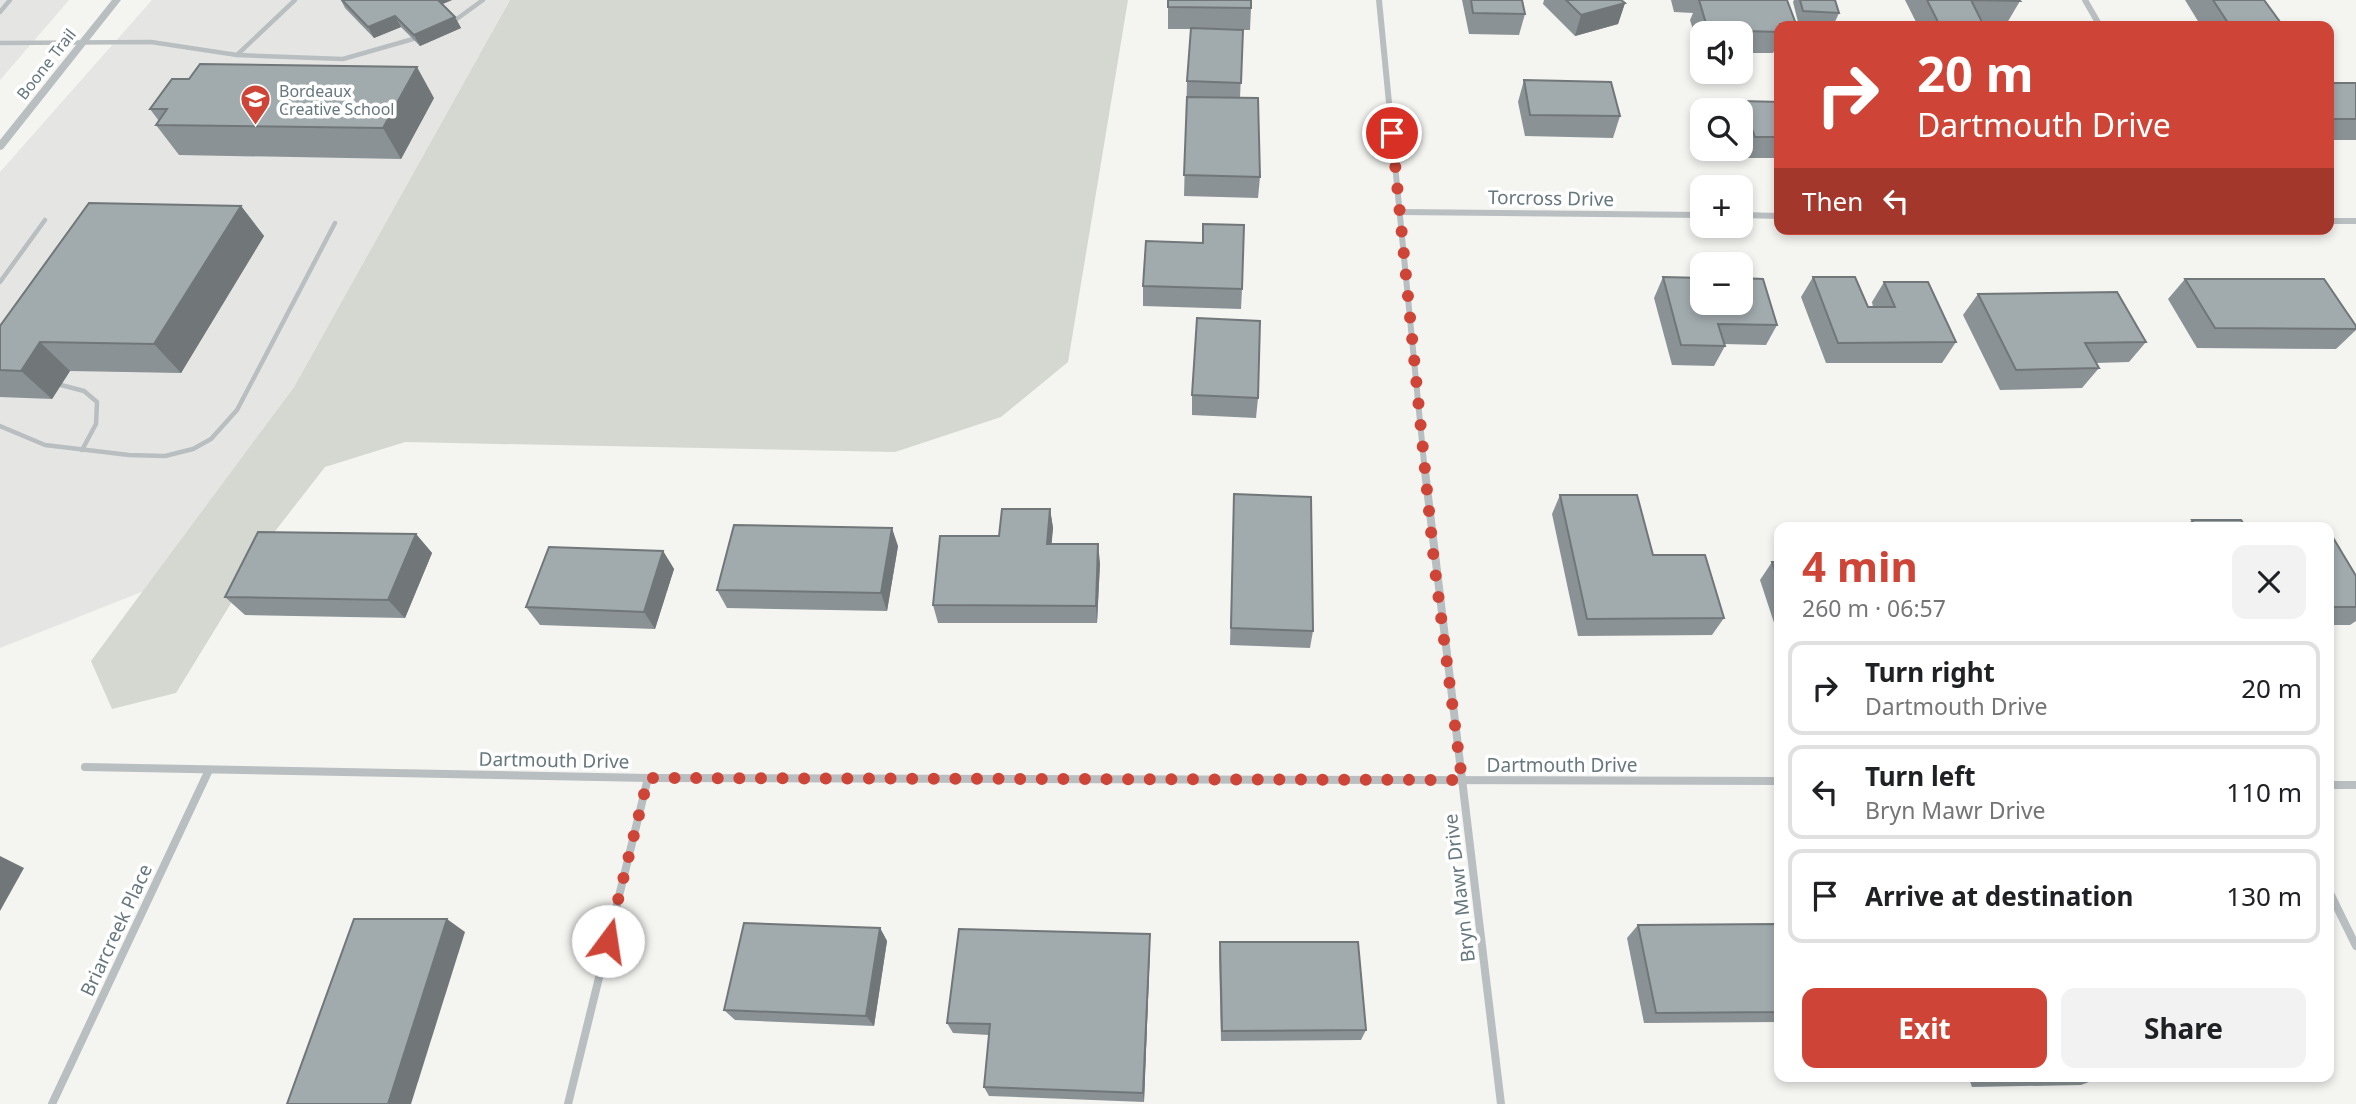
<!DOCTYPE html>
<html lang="en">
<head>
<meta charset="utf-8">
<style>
	:root { --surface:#fff; --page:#f2f2f2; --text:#202124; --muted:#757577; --line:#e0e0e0; --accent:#ce4537 }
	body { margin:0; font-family:"Noto Sans",sans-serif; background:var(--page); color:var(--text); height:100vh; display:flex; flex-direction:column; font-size:26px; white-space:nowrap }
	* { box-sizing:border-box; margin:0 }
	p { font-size:23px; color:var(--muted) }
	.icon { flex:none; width:38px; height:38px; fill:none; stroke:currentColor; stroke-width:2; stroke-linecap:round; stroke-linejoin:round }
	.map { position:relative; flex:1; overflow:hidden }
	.panel { position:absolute; left:1774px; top:522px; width:560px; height:560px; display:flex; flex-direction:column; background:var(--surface); border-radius:14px; box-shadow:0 4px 10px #0003 }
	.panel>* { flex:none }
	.banner { position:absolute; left:1774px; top:21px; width:560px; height:214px; border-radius:14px; box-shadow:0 4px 10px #0003; background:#ce4537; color:#fff; overflow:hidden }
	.fabs { position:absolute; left:1690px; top:21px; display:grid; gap:14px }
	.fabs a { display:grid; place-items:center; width:63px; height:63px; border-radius:14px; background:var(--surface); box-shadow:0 4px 10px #0003; font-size:35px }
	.pin { position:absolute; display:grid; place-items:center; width:60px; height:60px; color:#fff; margin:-30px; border:4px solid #fff; border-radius:50%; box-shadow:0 2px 7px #0007 }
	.me { position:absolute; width:77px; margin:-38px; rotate:14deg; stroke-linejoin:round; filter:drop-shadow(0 0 5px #0008) }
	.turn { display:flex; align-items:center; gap:24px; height:147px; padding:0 28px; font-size:32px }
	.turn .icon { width:91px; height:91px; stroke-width:2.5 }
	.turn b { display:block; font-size:49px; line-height:60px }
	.then { display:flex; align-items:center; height:66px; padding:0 28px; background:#0003; gap:14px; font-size:26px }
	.round { display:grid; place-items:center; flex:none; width:74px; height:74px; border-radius:14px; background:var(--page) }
	.overview { display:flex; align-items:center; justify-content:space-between; height:119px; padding:0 28px }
	h1 { font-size:42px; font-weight:700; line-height:52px; color:var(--accent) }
	.primary-button { display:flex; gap:14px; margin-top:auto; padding:14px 28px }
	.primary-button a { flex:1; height:80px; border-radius:14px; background:var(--accent); color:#fff; font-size:28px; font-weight:700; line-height:80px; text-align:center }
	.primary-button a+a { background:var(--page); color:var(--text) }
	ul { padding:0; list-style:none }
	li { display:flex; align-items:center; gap:21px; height:94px; margin:0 14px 10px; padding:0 14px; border:4px solid var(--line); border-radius:14px }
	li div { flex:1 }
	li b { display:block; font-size:26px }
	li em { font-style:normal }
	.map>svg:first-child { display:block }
	.built { fill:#e5e5e4 }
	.green { fill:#d4d8d0 }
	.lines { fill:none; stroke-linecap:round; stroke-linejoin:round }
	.service { stroke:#b9bec0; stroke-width:4.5 }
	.minor-far1 { stroke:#b9bec0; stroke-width:6 }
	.minor { stroke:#b9bec0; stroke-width:8 }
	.tertiary { fill:#b9bec0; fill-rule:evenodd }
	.wall { fill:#8a9295 }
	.shaded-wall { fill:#717779 }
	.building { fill:#a1aaad; stroke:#717779; stroke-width:2 }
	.route { stroke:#ce4537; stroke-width:12; stroke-dasharray:0 21.6 }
	.labels { text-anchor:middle; stroke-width:7; stroke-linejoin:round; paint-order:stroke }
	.far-street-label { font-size:16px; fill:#66777e; stroke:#fff }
	.far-poi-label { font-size:16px; fill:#66777e; stroke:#fff; text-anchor:start }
	.street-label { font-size:19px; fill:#66777e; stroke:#fff }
</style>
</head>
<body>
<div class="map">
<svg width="2356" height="1104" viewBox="0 0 2356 1104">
	<rect width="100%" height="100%" fill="#f4f4f1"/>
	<g class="built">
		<path d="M 0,0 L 69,0 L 0,80 Z"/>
		<path d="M 152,0 L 510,0 L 294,387 L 144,591 L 0,648 L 0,172 Z"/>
	</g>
	<path class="green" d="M 510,0 L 1128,0 L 1068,362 L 1001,417 L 895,452 L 405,442 L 325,467 L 276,530 L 176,693 L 112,709 L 91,661 L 294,387 Z"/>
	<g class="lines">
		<g class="service">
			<path d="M 0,12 L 10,0"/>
			<path d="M 454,21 L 483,0"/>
			<path d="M 0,43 L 151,42 L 237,55 L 295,0"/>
			<path d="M 237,55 L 343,59 L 413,39"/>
			<path d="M 0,282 L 45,220"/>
			<path d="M 61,385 L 84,391 L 97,402 L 96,424 L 82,450"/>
			<path d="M 0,426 L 45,445 L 129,455 L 165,456 L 193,449 L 211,439 L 237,410 L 335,223"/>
		</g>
		<g class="minor-far1">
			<path d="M 1379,0 L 1425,473"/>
			<path d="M 2085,0 L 2100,26"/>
			<path d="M 1400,212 L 1703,215"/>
			<path d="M 1741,215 L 1780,216"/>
			<path d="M 2329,221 L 2356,221"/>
		</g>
		<g class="minor">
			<path d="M 1425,471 L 1501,1104"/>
			<path d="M 85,767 L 648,778 L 1780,781"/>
			<path d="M 2329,785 L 2356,785"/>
			<path d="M 2329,891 L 2356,946"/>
			<path d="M 52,1104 L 209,770"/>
			<path d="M 568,1104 L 648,778"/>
		</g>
		<path class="tertiary" d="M 112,0 L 121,0 L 3,149 L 0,150 L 0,140 Z"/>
	</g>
	<g class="wall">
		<path d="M 341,0 L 452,0 L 442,4 L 455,17 L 461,28 L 420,46 L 401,27 L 374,38 L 345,8 Z"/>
		<path d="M 1462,0 L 1522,0 L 1525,14 L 1519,35 L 1469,34 Z"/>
		<path d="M 1544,0 L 1621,0 L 1625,3 L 1618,24 L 1575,36 L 1543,4 Z"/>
		<path d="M 1671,0 L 1787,0 L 1796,24 L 1795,26 L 1780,26 L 1780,46 L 1777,46 L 1773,53 L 1741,53 L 1741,33 L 1703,33 L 1703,52 L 1700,52 L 1690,20 L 1693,13 L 1674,12 Z"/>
		<path d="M 1794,0 L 1835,0 L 1839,13 L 1834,24 L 1798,22 L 1793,2 Z"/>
		<path d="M 1905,0 L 2019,0 L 2020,1 L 2007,23 L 1982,22 L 1984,26 L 1918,26 Z"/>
		<path d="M 2185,0 L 2264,0 L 2283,26 L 2201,26 Z"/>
		<path d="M 1168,7 L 1251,8 L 1250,30 L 1233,30 L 1243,30 L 1240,98 L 1260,177 L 1258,198 L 1184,196 L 1187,81 L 1191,29 L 1168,29 Z"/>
		<path d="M 1524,80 L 1620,116 L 1613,138 L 1525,136 L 1518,102 Z"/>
		<rect x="2329" y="83" width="27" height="57"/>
		<path d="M 434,98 L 401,159 L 179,155 L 156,125 L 159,121 L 150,109 Z"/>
		<path d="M 1742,101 L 1780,102 L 1780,158 L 1746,158 L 1741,145 L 1741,110 L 1739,110 Z"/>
		<path d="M 241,206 L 264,236 L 181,373 L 70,371 L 52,399 L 0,397 L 0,326 Z"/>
		<path d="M 1663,277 L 1777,325 L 1766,345 L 1724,344 L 1725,346 L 1714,366 L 1672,365 L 1654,298 Z"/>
		<path d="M 1813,277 L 1868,307 L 1873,307 L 1872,302 L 1884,282 L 1956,342 L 1942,363 L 1826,363 L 1801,297 Z"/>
		<path d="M 2185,279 L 2356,326 L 2356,330 L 2336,349 L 2197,348 L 2168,299 Z"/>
		<path d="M 1143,286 L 1242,289 L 1241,309 L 1143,306 Z"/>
		<path d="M 1978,294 L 2146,342 L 2129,362 L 2096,363 L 2099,368 L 2082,388 L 2000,390 L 1963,315 Z"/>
		<path d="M 1192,395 L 1258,398 L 1256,418 L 1192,415 Z"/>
		<path d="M 1234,494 L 1313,631 L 1310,648 L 1230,645 Z"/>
		<path d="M 1560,495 L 1653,555 L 1724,618 L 1712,635 L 1578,636 L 1552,514 Z"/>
		<path d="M 1050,509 L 1053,528 L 1051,544 L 1100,563 L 1097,623 L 938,623 L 933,605 L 999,536 Z"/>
		<path d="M 2192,520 L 2245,527 L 2185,527 Z"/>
		<path d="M 2329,531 L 2356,576 L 2356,621 L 2350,625 L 2329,625 Z"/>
		<path d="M 416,534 L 432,553 L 405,618 L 245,615 L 225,597 Z"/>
		<path d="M 898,546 L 887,611 L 727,608 L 717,590 Z"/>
		<path d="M 663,551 L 674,569 L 655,629 L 540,625 L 526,607 Z"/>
		<path d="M 1772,562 L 1780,562 L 1780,641 L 1760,580 Z"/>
		<path d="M 1638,925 L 1780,938 L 1780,1022 L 1644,1023 L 1627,938 Z"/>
		<path d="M 880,928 L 887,941 L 874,1026 L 735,1020 L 724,1010 Z"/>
		<path d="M 1150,934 L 1150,947 L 1144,1102 L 989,1096 L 984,1087 L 989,1035 L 953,1033 L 947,1023 Z"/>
		<path d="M 1220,942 L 1366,1030 L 1361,1040 L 1221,1041 L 1219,954 Z"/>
		<path d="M 1968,1076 L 2105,1076 L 2081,1085 L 1972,1087 Z"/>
	</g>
	<g class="shaded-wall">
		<path d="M 435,0 L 452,0 L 438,6 Z"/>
		<path d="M 1625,3 L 1618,24 L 1575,36 L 1581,15 Z"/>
		<path d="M 395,16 L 401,27 L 374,38 L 368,27 Z"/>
		<path d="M 455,17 L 461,28 L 420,46 L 414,35 Z"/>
		<path d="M 417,67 L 434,98 L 401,159 L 383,128 Z"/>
		<path d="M 241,206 L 264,236 L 181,373 L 154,344 Z"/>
		<path d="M 40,342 L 70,371 L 52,399 L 21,371 Z"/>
		<path d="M 1050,509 L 1053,528 L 1050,563 L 1047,544 Z"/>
		<path d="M 892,528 L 898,546 L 887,611 L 881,593 Z"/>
		<path d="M 416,534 L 432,553 L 405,618 L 388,600 Z"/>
		<path d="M 1098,544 L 1100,563 L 1097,623 L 1096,606 Z"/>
		<path d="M 663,551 L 674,569 L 655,629 L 644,612 Z"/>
		<path d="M 0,856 L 24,868 L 0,911 Z"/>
		<path d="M 447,919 L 465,932 L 411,1104 L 388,1104 Z"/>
		<path d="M 880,928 L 887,941 L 874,1026 L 866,1016 Z"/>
		<path d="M 1150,934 L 1150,947 L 1144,1102 L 1143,1093 Z"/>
	</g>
	<g class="building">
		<path d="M 342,0 L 438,0 L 455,17 L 414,35 L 395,16 L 368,27 Z"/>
		<path d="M 1168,0 L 1251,0 L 1251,8 L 1168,7 Z"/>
		<path d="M 1471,0 L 1522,0 L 1525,14 L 1473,13 Z"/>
		<path d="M 1566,0 L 1621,0 L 1625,3 L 1581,15 Z"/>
		<path d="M 1699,0 L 1787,0 L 1796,24 L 1780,24 L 1780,32 L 1708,30 Z"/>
		<path d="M 1800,0 L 1835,0 L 1839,13 L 1803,11 Z"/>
		<path d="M 1927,0 L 2019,0 L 2020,1 L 1971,0 L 1984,26 L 1940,26 Z"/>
		<path d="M 2213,0 L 2264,0 L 2283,26 L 2230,26 Z"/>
		<path d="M 1191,28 L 1243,30 L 1241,83 L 1187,81 Z"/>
		<path d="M 200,64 L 417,67 L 383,128 L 156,125 L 167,109 L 150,109 L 172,79 L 189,79 Z"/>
		<path d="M 1524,80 L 1611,82 L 1620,116 L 1530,115 Z"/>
		<rect x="2329" y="83" width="27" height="36"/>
		<path d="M 1187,97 L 1258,98 L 1260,177 L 1184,175 Z"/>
		<path d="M 1742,101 L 1780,102 L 1780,137 L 1755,137 Z"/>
		<path d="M 89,203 L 241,206 L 154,344 L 40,342 L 21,371 L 0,370 L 0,326 Z"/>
		<path d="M 1203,224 L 1244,225 L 1242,289 L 1143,286 L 1146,241 L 1203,243 Z"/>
		<path d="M 1663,277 L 1703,278 L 1703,303 L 1741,303 L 1741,278 L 1763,279 L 1777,325 L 1718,324 L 1725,346 L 1681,345 Z"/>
		<path d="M 1813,277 L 1855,277 L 1868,307 L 1895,307 L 1884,282 L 1928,282 L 1956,342 L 1838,343 Z"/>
		<path d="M 2185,279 L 2324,279 L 2356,326 L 2356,329 L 2215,328 Z"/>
		<path d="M 2117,292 L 2146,342 L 2085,343 L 2099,368 L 2016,370 L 1978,294 Z"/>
		<path d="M 1197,318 L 1260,321 L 1258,398 L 1192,395 Z"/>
		<path d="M 1234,494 L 1311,497 L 1313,631 L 1231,628 Z"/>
		<path d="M 1560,495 L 1637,495 L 1653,555 L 1705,555 L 1724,618 L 1587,619 Z"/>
		<path d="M 1002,509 L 1050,509 L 1047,544 L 1098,544 L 1096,606 L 933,605 L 940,536 L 999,536 Z"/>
		<path d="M 2192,520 L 2241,520 L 2246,527 L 2196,527 Z"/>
		<path d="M 734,525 L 892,528 L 881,593 L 717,590 Z"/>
		<path d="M 2329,531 L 2356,576 L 2356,607 L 2329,607 Z"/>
		<path d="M 258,532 L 416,534 L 388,600 L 225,597 Z"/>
		<path d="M 549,547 L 663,551 L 644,612 L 526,607 Z"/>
		<path d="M 1772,562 L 1780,562 L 1780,585 Z"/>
		<path d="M 354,919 L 447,919 L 388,1104 L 287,1104 Z"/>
		<path d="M 744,923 L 880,928 L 866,1016 L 724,1010 Z"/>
		<path d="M 1776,924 L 1780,938 L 1780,1012 L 1656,1013 L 1638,925 Z"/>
		<path d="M 959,929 L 1150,934 L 1143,1093 L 984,1087 L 990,1024 L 947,1023 Z"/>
		<path d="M 1220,942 L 1358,942 L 1366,1030 L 1222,1031 Z"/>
		<path d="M 1993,1076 L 2096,1076 L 1993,1078 Z"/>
	</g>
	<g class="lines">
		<path class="route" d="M 608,941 L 648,778 L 1462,780 L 1434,562 L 1392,133"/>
	</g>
	<defs>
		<symbol id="school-pin" viewBox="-11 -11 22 30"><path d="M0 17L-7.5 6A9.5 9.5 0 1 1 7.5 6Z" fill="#ce4537" stroke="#fff"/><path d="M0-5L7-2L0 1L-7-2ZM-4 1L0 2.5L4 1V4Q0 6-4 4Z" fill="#fff"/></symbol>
	</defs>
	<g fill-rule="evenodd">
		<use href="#school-pin" x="238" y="82" width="35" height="47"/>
	</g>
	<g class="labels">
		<g class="far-street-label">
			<text transform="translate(46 64) rotate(-52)" y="6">Boone Trail</text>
		</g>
		<g class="far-poi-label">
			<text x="279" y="97">Bordeaux<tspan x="279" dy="18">Creative School</tspan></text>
		</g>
		<g class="street-label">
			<text transform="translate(1551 198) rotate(1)" y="7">Torcross Drive</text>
			<text transform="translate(554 760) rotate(1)" y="7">Dartmouth Drive</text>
			<text x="1562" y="772">Dartmouth Drive</text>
			<text transform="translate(1459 888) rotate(-97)" y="7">Bryn Mawr Drive</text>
			<text transform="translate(116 930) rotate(-65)" y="7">Briarcreek Place</text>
		</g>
	</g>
</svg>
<div class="fabs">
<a><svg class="icon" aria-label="sound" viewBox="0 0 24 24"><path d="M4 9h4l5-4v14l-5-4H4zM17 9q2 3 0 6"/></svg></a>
<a><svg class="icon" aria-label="search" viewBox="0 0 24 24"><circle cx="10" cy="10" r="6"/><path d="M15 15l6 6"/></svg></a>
<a>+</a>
<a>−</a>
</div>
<div class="pin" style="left:1392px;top:133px;background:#d93025"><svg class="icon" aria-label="arrive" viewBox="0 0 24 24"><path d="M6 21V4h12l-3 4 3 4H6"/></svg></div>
<svg class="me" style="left:608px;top:941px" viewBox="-20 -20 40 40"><circle r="19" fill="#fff"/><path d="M0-13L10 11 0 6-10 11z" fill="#ce4537"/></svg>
<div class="banner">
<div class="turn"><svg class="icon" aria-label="right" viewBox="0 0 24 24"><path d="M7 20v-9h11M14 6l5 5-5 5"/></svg><div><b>20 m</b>Dartmouth Drive</div></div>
<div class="then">Then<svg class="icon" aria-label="left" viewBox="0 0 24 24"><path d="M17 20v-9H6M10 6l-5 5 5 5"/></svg></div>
</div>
<section class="panel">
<div class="overview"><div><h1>4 min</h1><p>260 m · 06:57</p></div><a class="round"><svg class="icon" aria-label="close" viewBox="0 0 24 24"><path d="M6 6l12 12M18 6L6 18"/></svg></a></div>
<ul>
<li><svg class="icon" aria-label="right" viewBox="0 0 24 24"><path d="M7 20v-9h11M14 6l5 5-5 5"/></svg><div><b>Turn right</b><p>Dartmouth Drive</p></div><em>20 m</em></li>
<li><svg class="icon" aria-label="left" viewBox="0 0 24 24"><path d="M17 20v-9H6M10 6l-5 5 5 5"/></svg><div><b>Turn left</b><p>Bryn Mawr Drive</p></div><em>110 m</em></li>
<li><svg class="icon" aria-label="arrive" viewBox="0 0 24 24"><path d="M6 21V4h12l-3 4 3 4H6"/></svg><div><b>Arrive at destination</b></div><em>130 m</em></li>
</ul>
<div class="primary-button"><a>Exit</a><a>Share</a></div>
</section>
</div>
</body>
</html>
